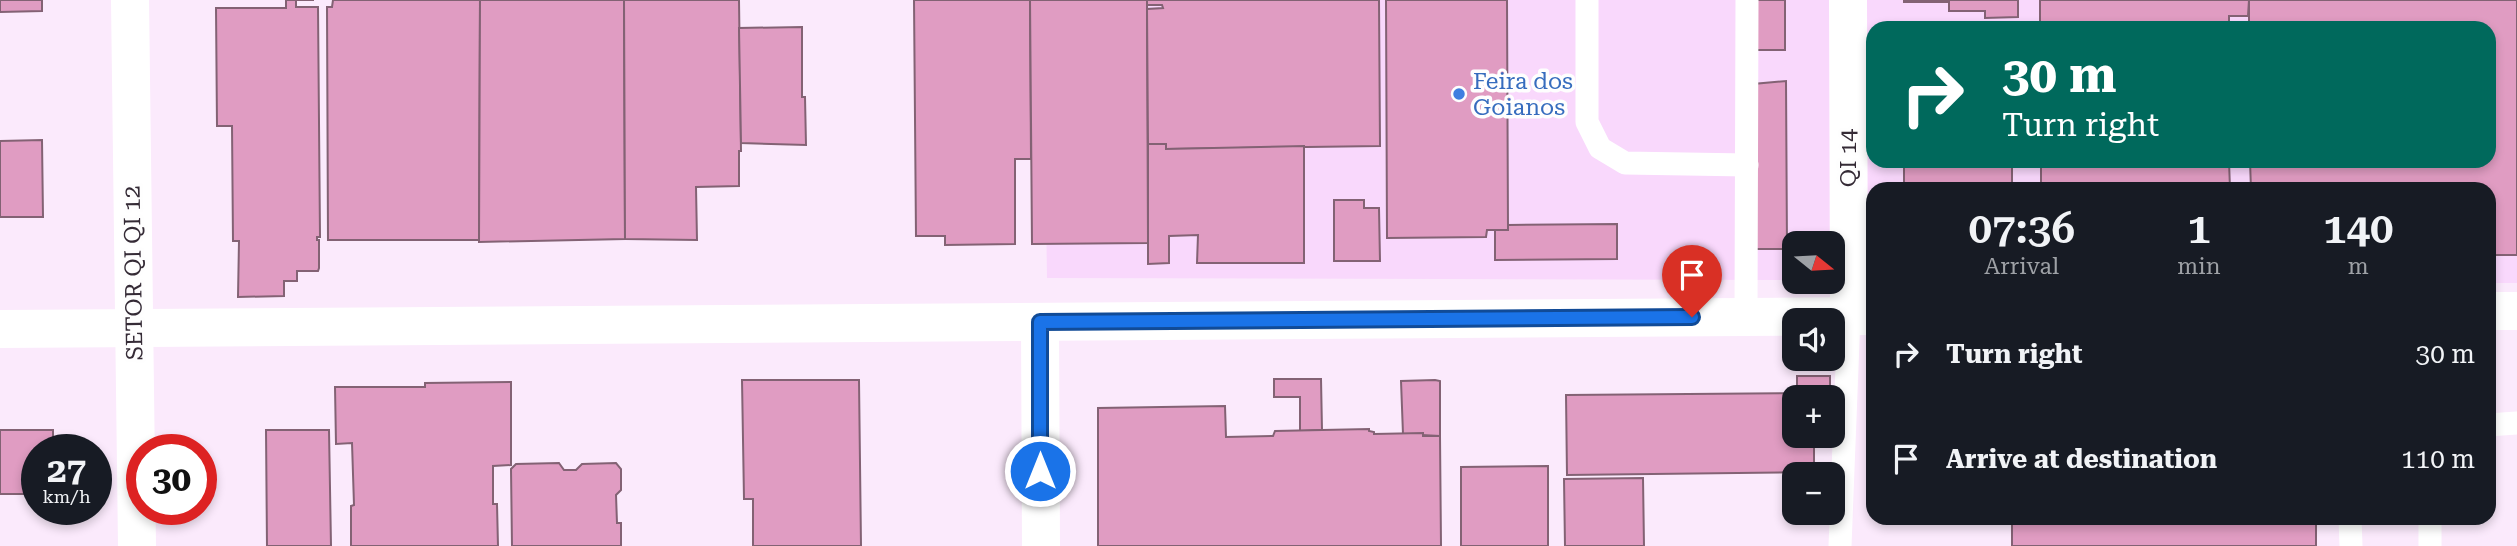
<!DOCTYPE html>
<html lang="en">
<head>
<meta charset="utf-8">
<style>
	:root { --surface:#171b24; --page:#20242c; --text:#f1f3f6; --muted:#9ea1a6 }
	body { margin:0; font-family:"Roboto Serif",serif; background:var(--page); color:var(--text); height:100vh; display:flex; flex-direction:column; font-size:26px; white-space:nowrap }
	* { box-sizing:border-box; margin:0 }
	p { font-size:23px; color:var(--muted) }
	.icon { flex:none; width:38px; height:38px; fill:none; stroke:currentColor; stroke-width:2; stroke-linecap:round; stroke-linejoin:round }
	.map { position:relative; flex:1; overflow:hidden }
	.sheet { position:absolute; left:1866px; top:182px; width:630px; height:343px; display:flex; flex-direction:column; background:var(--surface); border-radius:21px; box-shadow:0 4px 10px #0003 }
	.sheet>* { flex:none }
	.top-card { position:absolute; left:1866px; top:21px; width:630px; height:147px; border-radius:21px; box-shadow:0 4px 10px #0003; background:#00695c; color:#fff; overflow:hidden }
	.needle { width:46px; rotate:108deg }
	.tools { position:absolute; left:1782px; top:231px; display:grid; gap:14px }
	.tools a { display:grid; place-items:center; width:63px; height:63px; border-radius:14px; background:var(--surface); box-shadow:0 4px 10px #0003; font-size:35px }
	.speed { position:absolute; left:21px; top:434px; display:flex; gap:14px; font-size:35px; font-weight:700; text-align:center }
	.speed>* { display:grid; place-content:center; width:91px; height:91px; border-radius:50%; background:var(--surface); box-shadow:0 4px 10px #0003; line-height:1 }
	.speed small { font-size:18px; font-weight:400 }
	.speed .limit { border:10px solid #d22; background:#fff; color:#111 }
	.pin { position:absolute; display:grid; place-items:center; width:60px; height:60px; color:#fff; margin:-72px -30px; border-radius:50% 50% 50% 0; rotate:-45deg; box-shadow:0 0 7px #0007 }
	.pin .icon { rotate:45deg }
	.me { position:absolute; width:77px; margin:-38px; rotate:0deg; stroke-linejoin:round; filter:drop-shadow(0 0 5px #0008) }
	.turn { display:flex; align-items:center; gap:24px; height:147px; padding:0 21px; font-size:32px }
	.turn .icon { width:91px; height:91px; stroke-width:2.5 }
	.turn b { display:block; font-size:49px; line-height:60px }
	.eta { display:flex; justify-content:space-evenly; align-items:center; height:119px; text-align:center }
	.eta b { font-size:42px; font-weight:600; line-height:49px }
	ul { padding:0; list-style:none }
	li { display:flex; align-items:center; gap:21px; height:105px; padding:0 21px }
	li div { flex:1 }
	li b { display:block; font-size:26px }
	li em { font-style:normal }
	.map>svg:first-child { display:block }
	.built { fill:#f9d8fc; fill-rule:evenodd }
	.building { fill:#e09cc2; stroke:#836274; stroke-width:2 }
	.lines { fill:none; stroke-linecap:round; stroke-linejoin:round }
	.lane { stroke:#fff; stroke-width:23 }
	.street { stroke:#fff; stroke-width:38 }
	.secondary { stroke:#fff; stroke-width:38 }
	.route-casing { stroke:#114b97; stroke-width:18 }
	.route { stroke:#1a73e8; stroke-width:12 }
	.shop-dot { fill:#3f7fe0; stroke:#fefefe; stroke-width:2.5 }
	.labels { text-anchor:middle; stroke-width:7; stroke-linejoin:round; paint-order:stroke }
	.shop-label { font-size:23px; fill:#366cbe; stroke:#fefefe; text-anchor:start }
	.street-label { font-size:23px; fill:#352b36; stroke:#fefefe }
</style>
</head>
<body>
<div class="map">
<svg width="2517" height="546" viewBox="0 0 2517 546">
	<rect width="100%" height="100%" fill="#fbeafc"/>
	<path class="built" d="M 1043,0 L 2517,0 L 2517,283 L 2489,283 L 2488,189 L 1872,189 L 1872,281 L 1832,280 L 1832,243 L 1794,243 L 1794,280 L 1047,278 ZM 1872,28 L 2488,28 L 2488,161 L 1872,161 Z"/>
	<g class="building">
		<path d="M 0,0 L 42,0 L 42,11 L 0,12 Z"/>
		<path d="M 286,0 L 314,0 L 296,0 L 296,7 L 318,7 L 320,237 L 317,237 L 317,240 L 319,240 L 319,268 L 318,271 L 297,271 L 297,281 L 284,281 L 284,296 L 238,297 L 239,241 L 233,241 L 232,126 L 217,126 L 216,8 L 286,8 Z"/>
		<path d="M 333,0 L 480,0 L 479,240 L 328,240 L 327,7 L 332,7 Z"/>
		<path d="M 480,0 L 624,0 L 625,239 L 479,242 Z"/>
		<path d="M 624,0 L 739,0 L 741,151 L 739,151 L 739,186 L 696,187 L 697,240 L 625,239 Z"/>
		<path d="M 914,0 L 1030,0 L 1031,159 L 1015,159 L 1015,244 L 945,245 L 945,236 L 916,236 Z"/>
		<path d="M 1030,0 L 1147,0 L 1148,243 L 1032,244 Z"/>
		<path d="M 1147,0 L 1379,0 L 1380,146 L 1166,149 L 1166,144 L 1148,144 L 1147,9 L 1163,8 L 1162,5 L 1147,5 Z"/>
		<path d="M 1386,0 L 1507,0 L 1508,230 L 1487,230 L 1486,237 L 1387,238 Z"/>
		<rect x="1754" y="0" width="31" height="50"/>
		<path d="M 1904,0 L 2018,0 L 2018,17 L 1985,18 L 1985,11 L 1949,11 L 1949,2 L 1904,2 Z"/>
		<path d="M 2040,0 L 2249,0 L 2248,16 L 2229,16 L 2229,28 L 2040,28 Z"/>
		<path d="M 2249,0 L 2517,0 L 2517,255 L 2488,255 L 2488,189 L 2251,189 L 2250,161 L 2488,161 L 2488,28 L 2249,28 Z"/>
		<path d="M 2018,25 L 2018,28 L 1903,28 L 1903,26 Z"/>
		<path d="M 802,27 L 802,97 L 805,97 L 806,145 L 741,143 L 739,28 Z"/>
		<path d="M 1786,81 L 1787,249 L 1749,249 L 1753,84 Z"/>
		<path d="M 42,140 L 43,217 L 0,217 L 0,141 Z"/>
		<path d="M 1148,144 L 1166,144 L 1166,149 L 1304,146 L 1304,263 L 1197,263 L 1198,235 L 1169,236 L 1169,263 L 1148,264 Z"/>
		<rect x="1904" y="161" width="108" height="28"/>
		<path d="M 2041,161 L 2229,161 L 2230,189 L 2041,189 Z"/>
		<path d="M 1334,200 L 1364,200 L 1364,208 L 1379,208 L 1380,261 L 1334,261 Z"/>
		<path d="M 1617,224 L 1617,259 L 1495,260 L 1495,230 L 1508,230 L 1508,225 Z"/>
		<path d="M 1797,376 L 1830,376 L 1830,397 L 1794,397 L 1794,436 L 1814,436 L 1814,472 L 1567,475 L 1566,395 L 1797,393 Z"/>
		<path d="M 1274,379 L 1321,379 L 1322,430 L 1300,431 L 1300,397 L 1274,397 Z"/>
		<path d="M 742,380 L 859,380 L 861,546 L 753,546 L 753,499 L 744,499 Z"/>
		<path d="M 1435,380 L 1440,381 L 1440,436 L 1403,434 L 1401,381 Z"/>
		<path d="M 511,382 L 511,465 L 493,466 L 493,504 L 497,504 L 498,546 L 351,546 L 351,506 L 354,505 L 352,443 L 336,444 L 335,387 L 425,387 L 425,383 Z"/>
		<path d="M 1225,406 L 1226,437 L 1273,436 L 1275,431 L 1369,429 L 1369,431 L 1374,432 L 1374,434 L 1423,433 L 1423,436 L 1440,436 L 1441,546 L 1098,546 L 1098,408 Z"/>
		<path d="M 0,430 L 53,430 L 53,450 L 37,450 L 37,494 L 0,494 Z"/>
		<path d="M 266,430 L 329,430 L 331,546 L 267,546 Z"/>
		<path d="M 559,463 L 564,470 L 576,470 L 582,464 L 616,463 L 621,469 L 621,490 L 616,495 L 617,523 L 621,523 L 621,546 L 512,546 L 511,469 L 516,464 Z"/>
		<path d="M 1548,466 L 1548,546 L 1461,546 L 1461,467 Z"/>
		<path d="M 1643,478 L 1644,546 L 1565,546 L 1564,479 Z"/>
		<rect x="2012" y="518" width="304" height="28"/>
	</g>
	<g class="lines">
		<g class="lane">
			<path d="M 1587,0 L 1587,122 L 1600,148 L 1625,163 L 1747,165"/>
			<path d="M 1746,316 L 1747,0"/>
			<path d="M 2488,425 L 2517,423"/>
			<path d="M 2350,518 L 2351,546"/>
			<path d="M 2430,518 L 2430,546"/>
			<path d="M 1840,546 L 1849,316"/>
		</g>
		<g class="street">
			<path d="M 1848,0 L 1849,316"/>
			<path d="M 2488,311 L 2517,311"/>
			<path d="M 1040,322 L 1041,546"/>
			<path d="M 0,329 L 1872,316"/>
		</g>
		<path class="secondary" d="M 130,0 L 137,546"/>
	</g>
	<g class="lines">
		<defs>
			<path id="route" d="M 1040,471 L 1040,322 L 1692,317"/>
		</defs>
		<use href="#route" class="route-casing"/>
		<use href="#route" class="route"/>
	</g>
	<circle class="shop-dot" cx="1459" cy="94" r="7"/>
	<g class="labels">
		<g class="shop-label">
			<text x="1473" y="89">Feira dos<tspan x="1473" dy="26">Goianos</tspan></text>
		</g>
		<g class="street-label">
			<text transform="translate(1848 158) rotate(-90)" y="8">QI 14</text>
			<text transform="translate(133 273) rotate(-91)" y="8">SETOR QI QI 12</text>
		</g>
	</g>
</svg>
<div class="tools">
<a><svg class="needle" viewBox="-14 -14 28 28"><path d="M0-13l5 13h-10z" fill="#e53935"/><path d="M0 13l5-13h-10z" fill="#9ea1a6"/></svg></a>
<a><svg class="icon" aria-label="sound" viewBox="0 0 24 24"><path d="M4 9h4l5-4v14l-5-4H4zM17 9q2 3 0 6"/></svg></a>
<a>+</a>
<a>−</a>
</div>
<div class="speed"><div>27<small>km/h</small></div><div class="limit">30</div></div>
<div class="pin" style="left:1692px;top:317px;background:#d93025"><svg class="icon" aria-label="arrive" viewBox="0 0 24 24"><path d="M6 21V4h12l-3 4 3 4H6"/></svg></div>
<svg class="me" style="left:1040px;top:471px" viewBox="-20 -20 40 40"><circle r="17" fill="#1a73e8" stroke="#fff" stroke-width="3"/><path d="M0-11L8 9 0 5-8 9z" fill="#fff"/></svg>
<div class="top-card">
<div class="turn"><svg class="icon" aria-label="right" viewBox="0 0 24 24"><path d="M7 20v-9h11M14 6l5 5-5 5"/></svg><div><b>30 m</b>Turn right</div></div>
</div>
<section class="sheet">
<div class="eta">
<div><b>07:36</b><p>Arrival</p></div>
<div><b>1</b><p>min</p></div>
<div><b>140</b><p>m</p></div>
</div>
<ul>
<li><svg class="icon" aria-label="right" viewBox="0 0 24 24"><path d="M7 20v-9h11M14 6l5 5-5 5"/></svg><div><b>Turn right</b></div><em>30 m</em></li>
<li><svg class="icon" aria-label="arrive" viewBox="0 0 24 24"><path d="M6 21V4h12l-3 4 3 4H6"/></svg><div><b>Arrive at destination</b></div><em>110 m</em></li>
</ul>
</section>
</div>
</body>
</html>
